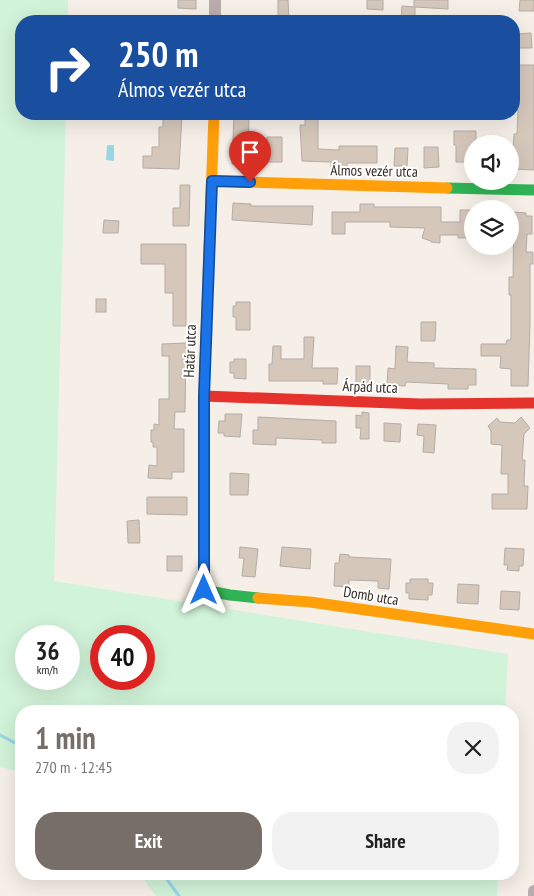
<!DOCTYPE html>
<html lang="en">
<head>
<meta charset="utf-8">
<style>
	:root { --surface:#fff; --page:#f2f2f2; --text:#222; --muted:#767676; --accent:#776f67 }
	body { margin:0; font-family:"PT Sans Narrow",sans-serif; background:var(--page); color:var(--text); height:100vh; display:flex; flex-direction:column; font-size:19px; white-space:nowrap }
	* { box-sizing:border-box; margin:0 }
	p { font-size:16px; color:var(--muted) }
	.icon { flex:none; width:28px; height:28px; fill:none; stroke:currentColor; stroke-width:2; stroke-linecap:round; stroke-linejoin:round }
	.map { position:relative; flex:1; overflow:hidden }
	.details { position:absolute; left:15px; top:705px; width:504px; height:175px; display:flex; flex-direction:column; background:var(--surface); border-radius:20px; box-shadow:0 5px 20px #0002 }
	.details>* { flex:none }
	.hud { position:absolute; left:15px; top:15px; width:505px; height:105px; border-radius:20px; box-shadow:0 5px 20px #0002; background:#1a4fa0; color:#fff; overflow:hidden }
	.tools { position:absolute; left:464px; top:135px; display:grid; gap:10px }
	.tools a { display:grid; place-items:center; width:55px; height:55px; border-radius:50%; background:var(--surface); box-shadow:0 5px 20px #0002; font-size:25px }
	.speed { position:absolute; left:15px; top:625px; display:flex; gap:10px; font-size:25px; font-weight:700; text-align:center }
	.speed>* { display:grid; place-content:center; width:65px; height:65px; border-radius:50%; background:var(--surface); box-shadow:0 5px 20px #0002; line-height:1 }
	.speed small { font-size:12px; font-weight:400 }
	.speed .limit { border:8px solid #d22; background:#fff; color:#111 }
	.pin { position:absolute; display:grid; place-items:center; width:42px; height:42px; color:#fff; margin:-51px -21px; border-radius:50% 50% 50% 0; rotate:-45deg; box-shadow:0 0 5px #0007 }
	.pin .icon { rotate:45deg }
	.me { position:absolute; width:55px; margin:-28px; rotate:0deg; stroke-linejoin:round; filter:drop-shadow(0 0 4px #0008) }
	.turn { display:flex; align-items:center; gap:18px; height:105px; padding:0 20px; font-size:22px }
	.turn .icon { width:65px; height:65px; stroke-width:2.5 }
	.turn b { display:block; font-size:35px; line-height:42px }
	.round { display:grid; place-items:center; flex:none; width:52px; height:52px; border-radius:20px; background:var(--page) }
	.overview { display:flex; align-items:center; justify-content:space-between; height:85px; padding:0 20px }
	h1 { font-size:30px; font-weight:600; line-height:38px; color:var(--accent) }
	.button { display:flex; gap:10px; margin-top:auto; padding:10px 20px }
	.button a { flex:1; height:58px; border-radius:20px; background:var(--accent); color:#fff; font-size:20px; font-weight:600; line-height:58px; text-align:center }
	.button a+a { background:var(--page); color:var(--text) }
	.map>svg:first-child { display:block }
	.green { fill:#d1f3d9; fill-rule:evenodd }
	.water { fill:#98d5e8 }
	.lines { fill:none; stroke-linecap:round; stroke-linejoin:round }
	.stream { stroke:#98d5e8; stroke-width:3 }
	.building { fill:#d5c7ba; stroke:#b4ada7 }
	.street { stroke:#b8acae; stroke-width:12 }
	.fast { stroke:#30b455; stroke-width:11 }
	.slow { stroke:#ff9f0a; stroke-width:11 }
	.jam { stroke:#e5322d; stroke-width:11 }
	.route-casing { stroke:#114b97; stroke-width:12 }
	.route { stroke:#1a73e8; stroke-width:9 }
	.labels { text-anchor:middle; stroke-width:4; stroke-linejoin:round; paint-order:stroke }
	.street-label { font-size:15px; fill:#332a22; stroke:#fff }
</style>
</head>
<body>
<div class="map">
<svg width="534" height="896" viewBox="0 0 534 896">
	<rect width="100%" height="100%" fill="#f6efe8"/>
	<g class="green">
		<path d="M 0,0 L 68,0 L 68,21 L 21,21 L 21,114 L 66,114 L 54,581 L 508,654 L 505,711 L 21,711 L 21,772 L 0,767 ZM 26,636 L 69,636 L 69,679 L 26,679 ZM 101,636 L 144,636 L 144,679 L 101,679 Z"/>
		<path d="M 140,874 L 498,874 L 497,896 L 156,896 Z"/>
	</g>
	<path class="water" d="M 107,145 L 114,145 L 114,161 L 106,160 Z"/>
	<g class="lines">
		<g class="stream">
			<path d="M 0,735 L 21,746"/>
			<path d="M 163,874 L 179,896"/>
		</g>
	</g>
	<g class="building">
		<path d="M 178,0 L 196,0 L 196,9 L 178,8 Z"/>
		<path d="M 278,0 L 288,0 L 289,21 L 278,21 Z"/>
		<path d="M 367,0 L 383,0 L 383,10 L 367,9 Z"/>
		<path d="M 414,0 L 448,0 L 448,9 L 415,7 L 415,21 L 401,21 L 402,6 L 414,7 Z"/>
		<path d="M 520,0 L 534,0 L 534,11 L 519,11 Z"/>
		<path d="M 531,33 L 532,48 L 516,48 L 516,34 Z"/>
		<path d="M 516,65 L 534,65 L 534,170 L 512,169 L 514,134 L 517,134 L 518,110 L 514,109 Z"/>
		<path d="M 163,114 L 182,114 L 179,169 L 143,168 L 143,156 L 152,156 L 152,147 L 159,147 L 159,127 L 163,127 Z"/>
		<path d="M 234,114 L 249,114 L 248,164 L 232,164 Z"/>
		<path d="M 305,114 L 318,114 L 318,149 L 339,150 L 339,146 L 377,146 L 377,163 L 347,163 L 347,167 L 331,167 L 331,162 L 302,161 L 300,125 L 305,125 Z"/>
		<path d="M 454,131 L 476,131 L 476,144 L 472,144 L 472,162 L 456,162 L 456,145 L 454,145 Z"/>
		<path d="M 267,137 L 282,137 L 282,162 L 266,162 Z"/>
		<path d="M 424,147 L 438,147 L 439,167 L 424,168 Z"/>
		<path d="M 395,148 L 408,148 L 407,166 L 394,166 Z"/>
		<path d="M 180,185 L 190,185 L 189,226 L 173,226 L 173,208 L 180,208 Z"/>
		<path d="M 233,203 L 251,204 L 251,206 L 313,206 L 312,225 L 232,220 Z"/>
		<path d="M 360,204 L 374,204 L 374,207 L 441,207 L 441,222 L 460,222 L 460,210 L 472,210 L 472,235 L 468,235 L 468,238 L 458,238 L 458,235 L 440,235 L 440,243 L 431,242 L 431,241 L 422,238 L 425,228 L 390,227 L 390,222 L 345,222 L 345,234 L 332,234 L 332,212 L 360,212 Z"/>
		<path d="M 514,212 L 526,213 L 526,216 L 532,216 L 532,234 L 527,234 L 526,252 L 533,252 L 533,264 L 530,264 L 530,325 L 528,386 L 511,386 L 511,369 L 500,368 L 501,356 L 481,356 L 481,344 L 506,344 L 507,340 L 511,340 L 511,295 L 509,295 L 509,277 L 513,277 Z"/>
		<path d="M 104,220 L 119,221 L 118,233 L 103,233 Z"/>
		<path d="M 141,244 L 186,244 L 186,326 L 173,326 L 173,293 L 165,293 L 165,264 L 141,264 Z"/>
		<rect x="96" y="299" width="10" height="13"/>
		<path d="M 236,302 L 250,302 L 250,330 L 236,330 L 236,317 L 233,317 L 233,306 L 236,306 Z"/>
		<path d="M 421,322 L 436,322 L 435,341 L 421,341 Z"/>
		<path d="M 304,337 L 314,337 L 312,368 L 338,368 L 337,384 L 323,384 L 323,381 L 269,381 L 269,364 L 272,364 L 273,346 L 281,346 L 281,359 L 304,359 Z"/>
		<path d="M 186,343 L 185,412 L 175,412 L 174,429 L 184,429 L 184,472 L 172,472 L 172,479 L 148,478 L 149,465 L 157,466 L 157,447 L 153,447 L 153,442 L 151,442 L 151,430 L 154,430 L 154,424 L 159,425 L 159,399 L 169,399 L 169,356 L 162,356 L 162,344 Z"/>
		<path d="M 396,346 L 408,347 L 407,362 L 434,363 L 434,368 L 476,369 L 476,385 L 468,385 L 468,389 L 448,389 L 448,384 L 406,382 L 405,386 L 387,385 L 388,368 L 395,369 Z"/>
		<path d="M 234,359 L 246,359 L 246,379 L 234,378 L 234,373 L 230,373 L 230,362 L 234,362 Z"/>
		<rect x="356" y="366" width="14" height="20"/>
		<path d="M 362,412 L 369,413 L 369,439 L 360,439 L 361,428 L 356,428 L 356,415 L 362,416 Z"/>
		<path d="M 225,414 L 242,414 L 240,437 L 224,436 L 224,433 L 218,433 L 219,421 L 225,421 Z"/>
		<path d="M 258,417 L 336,421 L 336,443 L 322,443 L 322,440 L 276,438 L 276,445 L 253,444 L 253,430 L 258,430 Z"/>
		<path d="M 521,417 L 530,428 L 524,434 L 522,460 L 525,460 L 524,486 L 528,486 L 527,509 L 492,509 L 492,494 L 508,494 L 508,474 L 501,474 L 502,445 L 491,444 L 491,431 L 488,426 L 497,418 L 500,422 L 515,423 Z"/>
		<path d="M 384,423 L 401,424 L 400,442 L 384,441 Z"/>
		<path d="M 418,424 L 436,425 L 434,453 L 423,452 L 424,436 L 417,435 Z"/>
		<path d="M 230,473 L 249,474 L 248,495 L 230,495 Z"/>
		<path d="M 147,497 L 187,497 L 187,515 L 147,514 Z"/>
		<path d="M 139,520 L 140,543 L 128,543 L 127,521 Z"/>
		<path d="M 240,547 L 258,549 L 255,577 L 242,576 L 244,558 L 239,558 Z"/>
		<path d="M 282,547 L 311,549 L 310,569 L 280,566 Z"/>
		<path d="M 505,548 L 524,549 L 523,566 L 519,566 L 519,571 L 507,570 L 508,565 L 504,565 Z"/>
		<path d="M 340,554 L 349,555 L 349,557 L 391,559 L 389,589 L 378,588 L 378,581 L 349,580 L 349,587 L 334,586 L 335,563 L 339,563 Z"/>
		<rect x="167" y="556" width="15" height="15"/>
		<path d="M 410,579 L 428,579 L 428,583 L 433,583 L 432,595 L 428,595 L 428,600 L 409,599 L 409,593 L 406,593 L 406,583 L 410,583 Z"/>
		<path d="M 458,584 L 479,585 L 478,604 L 457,603 Z"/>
		<path d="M 501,591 L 520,592 L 519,610 L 500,609 Z"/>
	</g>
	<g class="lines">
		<g class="street">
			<path d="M 215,21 L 215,0"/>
			<path d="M 534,896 L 534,891"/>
		</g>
		<g class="fast">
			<path d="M 447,188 L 534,190"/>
			<path d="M 206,337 L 204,396 L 204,590 L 230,595 L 258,598"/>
		</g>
		<g class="slow">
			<path d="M 213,181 L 447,188"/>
			<path d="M 206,337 L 214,114"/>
			<path d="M 258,598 L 310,602 L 534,634"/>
		</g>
		<path class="jam" d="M 204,396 L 420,404 L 534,403"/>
	</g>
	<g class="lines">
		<defs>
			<path id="route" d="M 204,590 L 204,396 L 212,181 L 250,182"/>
		</defs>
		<use href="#route" class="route-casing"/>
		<use href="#route" class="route"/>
	</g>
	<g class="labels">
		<g class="street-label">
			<text transform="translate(374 171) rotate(1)" y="5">Álmos vezér utca</text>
			<text transform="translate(190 351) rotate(-88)" y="5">Határ utca</text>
			<text transform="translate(370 387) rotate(2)" y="5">Árpád utca</text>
			<text transform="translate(371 596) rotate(9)" y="5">Domb utca</text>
		</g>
	</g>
</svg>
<div class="tools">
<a><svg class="icon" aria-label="sound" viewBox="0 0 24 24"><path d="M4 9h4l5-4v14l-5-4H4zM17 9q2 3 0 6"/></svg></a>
<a><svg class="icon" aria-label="layers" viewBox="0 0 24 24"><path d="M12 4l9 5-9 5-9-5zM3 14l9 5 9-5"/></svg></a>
</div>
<div class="speed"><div>36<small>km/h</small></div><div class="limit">40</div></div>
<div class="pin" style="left:250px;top:182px;background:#d93025"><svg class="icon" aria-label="arrive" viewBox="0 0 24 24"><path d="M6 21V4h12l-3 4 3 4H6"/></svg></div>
<svg class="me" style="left:204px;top:590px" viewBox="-20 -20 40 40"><path d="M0-17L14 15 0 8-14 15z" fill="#1a73e8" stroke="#fff" stroke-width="4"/></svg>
<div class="hud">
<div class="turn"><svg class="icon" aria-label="right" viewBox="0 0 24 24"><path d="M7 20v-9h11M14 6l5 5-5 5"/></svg><div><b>250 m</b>Álmos vezér utca</div></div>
</div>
<section class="details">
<div class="overview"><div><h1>1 min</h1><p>270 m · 12:45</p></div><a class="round"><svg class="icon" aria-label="close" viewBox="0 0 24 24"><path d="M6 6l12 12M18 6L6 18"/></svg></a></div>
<div class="button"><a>Exit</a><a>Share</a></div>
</section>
</div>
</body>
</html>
